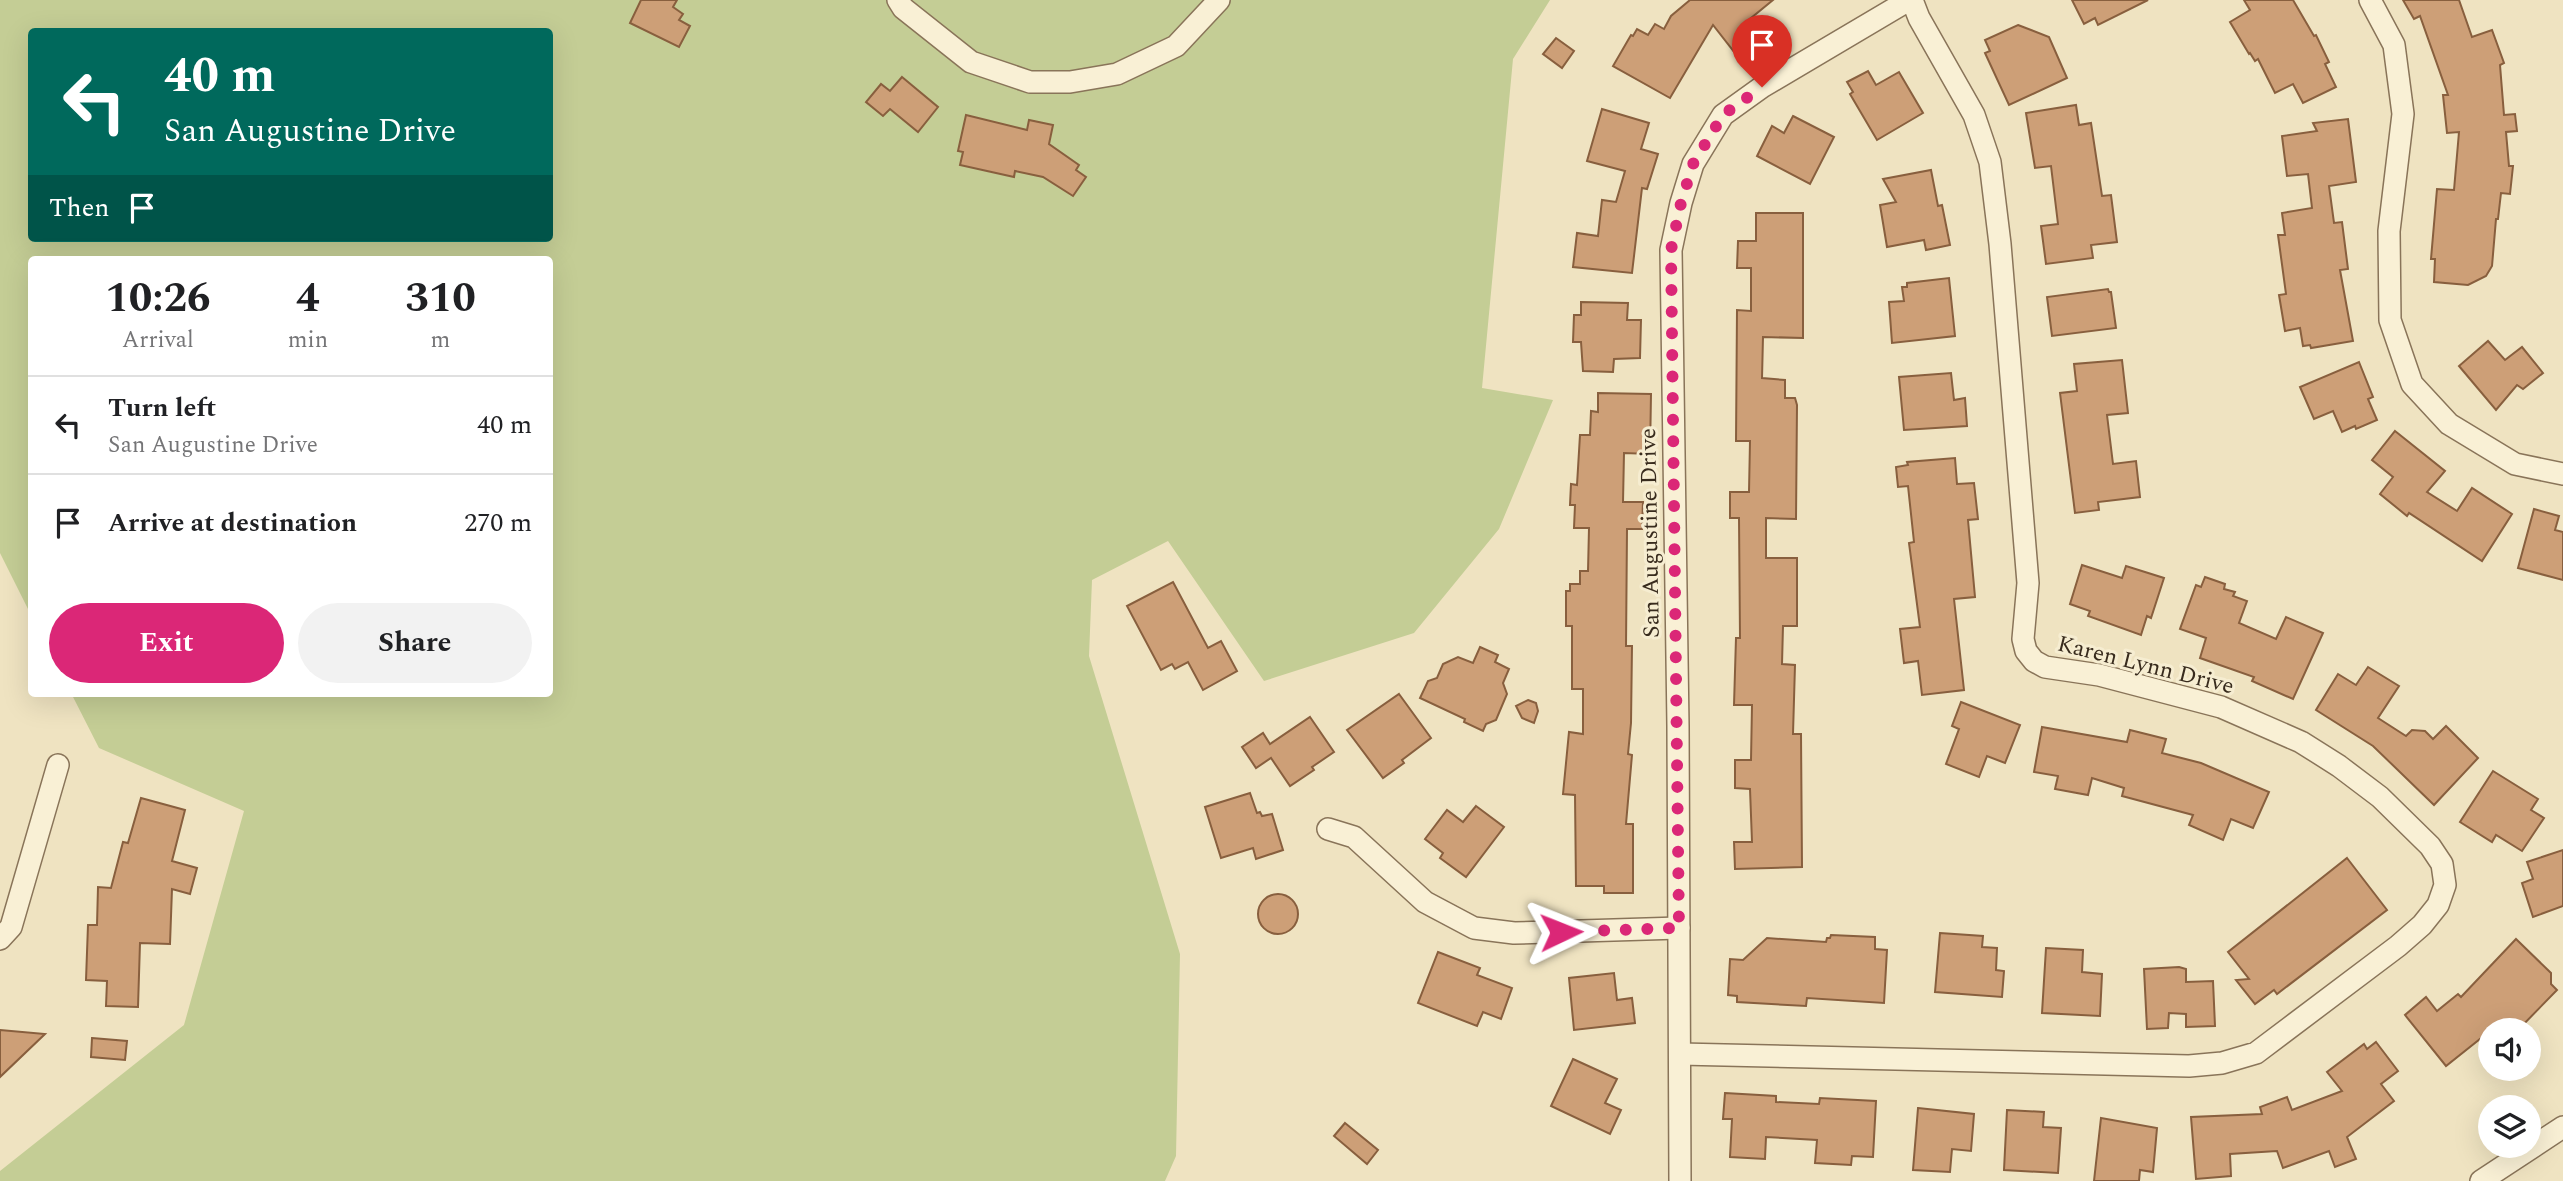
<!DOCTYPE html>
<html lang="en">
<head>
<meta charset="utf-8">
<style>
	:root { --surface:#fff; --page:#f2f2f2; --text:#202124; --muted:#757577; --line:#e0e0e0; --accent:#db2777 }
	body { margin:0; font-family:Spectral,serif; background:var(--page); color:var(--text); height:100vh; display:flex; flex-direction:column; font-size:26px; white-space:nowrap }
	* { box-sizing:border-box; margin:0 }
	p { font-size:23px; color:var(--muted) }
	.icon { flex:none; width:38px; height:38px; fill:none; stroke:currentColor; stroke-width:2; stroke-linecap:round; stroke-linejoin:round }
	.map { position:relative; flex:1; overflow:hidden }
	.side { position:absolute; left:28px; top:256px; width:525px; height:441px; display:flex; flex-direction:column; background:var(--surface); border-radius:7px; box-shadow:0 7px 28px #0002 }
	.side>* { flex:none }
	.hud { position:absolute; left:28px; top:28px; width:525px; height:214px; border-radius:7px; box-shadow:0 7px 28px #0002; background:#00695c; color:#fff; overflow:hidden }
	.fabs { position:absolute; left:2478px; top:1018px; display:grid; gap:14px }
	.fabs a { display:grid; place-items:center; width:63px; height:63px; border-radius:50%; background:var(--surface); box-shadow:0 7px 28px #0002; font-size:35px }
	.pin { position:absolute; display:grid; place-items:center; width:60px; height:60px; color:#fff; margin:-72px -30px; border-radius:50% 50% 50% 0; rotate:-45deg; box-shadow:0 0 7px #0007 }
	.pin .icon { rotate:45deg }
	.me { position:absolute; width:77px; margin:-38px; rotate:88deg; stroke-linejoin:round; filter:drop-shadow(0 0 5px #0008) }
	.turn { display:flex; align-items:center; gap:24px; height:147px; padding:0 21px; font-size:32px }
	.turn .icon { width:91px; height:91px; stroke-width:2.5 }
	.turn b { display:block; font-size:49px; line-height:60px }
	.then { display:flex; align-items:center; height:66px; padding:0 21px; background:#0003; gap:14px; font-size:26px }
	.eta { display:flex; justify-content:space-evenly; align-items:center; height:119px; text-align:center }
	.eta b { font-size:42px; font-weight:700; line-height:49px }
	.primary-button { display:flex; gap:14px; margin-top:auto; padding:14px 21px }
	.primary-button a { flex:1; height:80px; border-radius:42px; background:var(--accent); color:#fff; font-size:28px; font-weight:700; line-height:80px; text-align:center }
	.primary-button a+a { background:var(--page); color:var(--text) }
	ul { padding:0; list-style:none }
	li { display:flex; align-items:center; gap:21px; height:98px; padding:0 21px; border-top:2px solid var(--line) }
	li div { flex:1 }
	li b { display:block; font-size:26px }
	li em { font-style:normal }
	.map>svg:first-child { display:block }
	.green { fill:#c4cd95; fill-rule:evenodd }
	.building { fill:#cd9f77; stroke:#885f3e; stroke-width:2 }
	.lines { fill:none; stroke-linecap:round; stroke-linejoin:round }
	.minor-casing { stroke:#897459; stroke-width:24 }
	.minor { stroke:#f9f0d5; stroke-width:21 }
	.route { stroke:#db2777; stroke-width:12; stroke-dasharray:0 21.6 }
	.labels { text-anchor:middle; stroke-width:6; stroke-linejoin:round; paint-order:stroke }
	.street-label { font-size:23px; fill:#382b1d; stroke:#f6edd1 }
</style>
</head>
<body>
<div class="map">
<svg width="2563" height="1181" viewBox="0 0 2563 1181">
	<rect width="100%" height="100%" fill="#efe3c1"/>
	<path class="green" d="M 0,0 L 1550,0 L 1513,59 L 1482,388 L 1553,400 L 1499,529 L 1414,633 L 1264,681 L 1168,541 L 1092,580 L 1089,656 L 1180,954 L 1176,1156 L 1165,1181 L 0,1181 L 0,1171 L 184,1025 L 244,811 L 99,748 L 71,693 L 550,693 L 550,259 L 32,259 L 31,615 L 0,553 ZM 32,32 L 550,32 L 550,238 L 32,238 Z"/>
	<g class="building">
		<path d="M 641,0 L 677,0 L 673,7 L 683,14 L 679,20 L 690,26 L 679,47 L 630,23 Z"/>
		<path d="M 1690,0 L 1773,0 L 1745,23 L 1756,37 L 1735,53 L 1713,25 L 1670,98 L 1613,66 L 1631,35 L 1633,36 L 1637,29 L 1648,35 L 1655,24 L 1664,29 L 1671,16 Z"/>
		<path d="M 2072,0 L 2148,0 L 2098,25 L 2095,18 L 2084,24 Z"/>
		<path d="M 2244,0 L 2293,0 L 2314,36 L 2316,35 L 2329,62 L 2325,64 L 2336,87 L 2303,103 L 2293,84 L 2275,93 L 2258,59 L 2255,61 L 2250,53 L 2249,54 L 2230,22 L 2250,10 Z"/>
		<path d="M 2403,0 L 2459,0 L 2472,37 L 2492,30 L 2504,63 L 2500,65 L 2504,115 L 2515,114 L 2517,131 L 2506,132 L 2509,166 L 2513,166 L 2510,194 L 2501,193 L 2498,219 L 2496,219 L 2492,266 L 2486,276 L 2468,285 L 2434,282 L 2435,259 L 2431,259 L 2437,189 L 2454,190 L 2459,132 L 2447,133 L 2443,95 L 2448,95 L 2420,16 L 2414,19 Z"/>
		<path d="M 2018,25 L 2049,37 L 2067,78 L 2009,105 L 1985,53 L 1990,51 L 1985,40 Z"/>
		<path d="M 1556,38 L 1574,51 L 1562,68 L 1543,54 Z"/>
		<path d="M 1868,71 L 1876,85 L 1899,72 L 1923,113 L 1877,140 L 1850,94 L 1853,92 L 1847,82 Z"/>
		<path d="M 902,77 L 938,107 L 918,132 L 890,109 L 883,116 L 866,102 L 881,84 L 890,91 Z"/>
		<path d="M 2076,105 L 2079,125 L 2091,123 L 2102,196 L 2111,195 L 2117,242 L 2091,245 L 2093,258 L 2046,264 L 2041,226 L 2058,224 L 2051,166 L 2035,168 L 2026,113 Z"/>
		<path d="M 1602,109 L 1649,123 L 1641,149 L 1658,154 L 1647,189 L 1642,188 L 1632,273 L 1573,267 L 1577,233 L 1598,236 L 1602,200 L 1616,202 L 1625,171 L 1587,161 Z"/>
		<path d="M 966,115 L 1027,130 L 1029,120 L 1053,125 L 1049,144 L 1079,165 L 1076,170 L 1086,177 L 1073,196 L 1043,177 L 1015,171 L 1014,177 L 960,165 L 963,152 L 958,151 Z"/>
		<path d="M 1793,116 L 1834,137 L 1810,184 L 1757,156 L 1772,126 L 1784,133 Z"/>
		<path d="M 2348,119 L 2356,182 L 2329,186 L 2334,223 L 2342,222 L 2348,269 L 2340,270 L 2353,341 L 2311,348 L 2310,345 L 2303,346 L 2300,328 L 2285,331 L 2279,295 L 2286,294 L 2278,235 L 2285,235 L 2282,213 L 2312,208 L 2308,174 L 2287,176 L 2282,136 L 2317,131 L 2313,123 Z"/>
		<path d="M 1931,170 L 1938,206 L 1942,205 L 1950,245 L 1926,250 L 1924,240 L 1887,247 L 1880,205 L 1896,202 L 1883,179 Z"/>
		<path d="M 1756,213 L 1803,213 L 1803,338 L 1763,337 L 1762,378 L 1785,380 L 1785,398 L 1795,398 L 1797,405 L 1796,519 L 1766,518 L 1766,558 L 1797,558 L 1797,626 L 1783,626 L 1782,664 L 1795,665 L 1793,734 L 1801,734 L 1802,867 L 1735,869 L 1734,842 L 1752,842 L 1750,789 L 1735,788 L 1735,760 L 1751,760 L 1752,705 L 1734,705 L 1736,638 L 1740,638 L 1739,518 L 1730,518 L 1730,492 L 1749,492 L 1750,441 L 1736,441 L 1737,310 L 1751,311 L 1751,268 L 1737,268 L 1738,241 L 1756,241 Z"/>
		<path d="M 1949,278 L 1955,336 L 1892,343 L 1889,302 L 1904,301 L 1902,287 L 1907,287 L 1907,283 Z"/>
		<path d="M 2108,289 L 2109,292 L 2111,292 L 2116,328 L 2052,336 L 2047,297 Z"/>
		<path d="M 1581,302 L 1628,303 L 1627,320 L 1641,320 L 1640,358 L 1614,359 L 1613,372 L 1583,371 L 1581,342 L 1573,342 L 1574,315 L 1581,315 Z"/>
		<path d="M 2488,341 L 2505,360 L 2522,347 L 2543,373 L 2523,389 L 2517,385 L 2496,410 L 2459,366 Z"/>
		<path d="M 2122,360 L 2128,413 L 2107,415 L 2113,464 L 2136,461 L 2140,497 L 2098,502 L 2099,510 L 2075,513 L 2060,393 L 2077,391 L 2074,364 Z"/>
		<path d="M 2359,362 L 2373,397 L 2368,399 L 2377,420 L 2356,429 L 2355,426 L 2342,432 L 2333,411 L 2314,419 L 2300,387 Z"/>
		<path d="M 1951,373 L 1954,400 L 1965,398 L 1967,426 L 1904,430 L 1899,377 Z"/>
		<path d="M 1598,393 L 1651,394 L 1650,454 L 1624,453 L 1623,502 L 1643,502 L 1642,529 L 1627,529 L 1626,646 L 1632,646 L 1631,723 L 1628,754 L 1632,755 L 1626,824 L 1633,824 L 1633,893 L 1604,893 L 1604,886 L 1576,886 L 1575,795 L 1563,794 L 1569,732 L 1583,734 L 1583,689 L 1572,689 L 1572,626 L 1566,626 L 1566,591 L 1570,591 L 1570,584 L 1580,584 L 1580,571 L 1588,571 L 1589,528 L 1574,528 L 1575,505 L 1570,505 L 1571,484 L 1577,485 L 1580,435 L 1590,435 L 1591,411 L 1598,412 Z"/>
		<path d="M 2395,431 L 2445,471 L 2427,492 L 2457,511 L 2472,488 L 2512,514 L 2482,561 L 2409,513 L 2407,516 L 2380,494 L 2393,477 L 2372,460 Z"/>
		<path d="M 1955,458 L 1957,484 L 1974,483 L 1978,519 L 1968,520 L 1975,597 L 1954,599 L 1964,690 L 1922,695 L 1918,661 L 1904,663 L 1900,629 L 1920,627 L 1909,543 L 1914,542 L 1908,486 L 1898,487 L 1896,467 L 1908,465 L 1907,462 Z"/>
		<path d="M 2534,509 L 2559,516 L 2555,530 L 2563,532 L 2563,580 L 2518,568 Z"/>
		<path d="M 2082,565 L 2122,578 L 2126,566 L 2164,578 L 2151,618 L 2147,616 L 2141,635 L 2088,616 L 2090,611 L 2070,604 Z"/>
		<path d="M 2205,577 L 2225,584 L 2224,589 L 2235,592 L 2233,596 L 2247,601 L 2239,623 L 2276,639 L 2286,617 L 2323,633 L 2293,699 L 2252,681 L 2254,677 L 2200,658 L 2206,638 L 2180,629 L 2196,585 L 2201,587 Z"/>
		<path d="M 1173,582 L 1208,648 L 1221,641 L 1237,671 L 1203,690 L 1188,662 L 1175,669 L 1172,664 L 1161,670 L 1127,606 Z"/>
		<path d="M 1480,647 L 1498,655 L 1495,662 L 1509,669 L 1503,683 L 1507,694 L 1496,720 L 1486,724 L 1483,731 L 1464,722 L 1465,719 L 1420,698 L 1428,681 L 1437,678 L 1443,664 L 1458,657 L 1473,663 Z"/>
		<path d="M 2368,667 L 2399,686 L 2378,718 L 2406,736 L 2412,730 L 2425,731 L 2433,739 L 2446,726 L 2478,758 L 2434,805 L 2373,746 L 2316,710 L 2338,674 L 2356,685 Z"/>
		<path d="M 1399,694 L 1431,738 L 1402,760 L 1404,763 L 1383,778 L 1347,730 Z"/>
		<path d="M 1528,700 L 1536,703 L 1538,711 L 1534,723 L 1522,718 L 1516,706 Z"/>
		<path d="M 1961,702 L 2020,725 L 2005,763 L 1987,756 L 1979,777 L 1946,764 L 1959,729 L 1952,726 Z"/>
		<path d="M 1310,717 L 1334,752 L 1312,767 L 1314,770 L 1290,786 L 1271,758 L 1256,768 L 1242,747 L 1263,733 L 1270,744 Z"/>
		<path d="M 2042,727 L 2127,742 L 2130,730 L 2166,739 L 2162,753 L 2201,763 L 2269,792 L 2253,828 L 2231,819 L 2223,840 L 2189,825 L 2193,815 L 2122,796 L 2124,788 L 2092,778 L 2088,795 L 2055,789 L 2058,776 L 2034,772 Z"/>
		<path d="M 2493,771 L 2538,799 L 2531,810 L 2544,818 L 2522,851 L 2496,835 L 2492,842 L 2460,822 Z"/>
		<path d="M 1250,793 L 1257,813 L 1260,812 L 1262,816 L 1272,814 L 1283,850 L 1256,859 L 1253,848 L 1221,858 L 1205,807 Z"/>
		<path d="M 141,798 L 185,810 L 172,861 L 197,868 L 190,894 L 172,889 L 170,944 L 140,943 L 138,1007 L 106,1006 L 107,981 L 86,980 L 88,925 L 97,925 L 98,887 L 111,888 L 123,842 L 128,843 Z"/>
		<path d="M 1476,806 L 1504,827 L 1466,877 L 1440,858 L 1443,853 L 1425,839 L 1447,810 L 1463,822 Z"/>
		<path d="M 2563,850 L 2563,906 L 2533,917 L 2522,883 L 2533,879 L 2527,862 Z"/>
		<path d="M 2347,858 L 2387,910 L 2277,994 L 2274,990 L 2255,1004 L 2236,980 L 2249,979 L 2228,952 Z"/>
		<circle cx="1278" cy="914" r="20"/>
		<path d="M 1940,933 L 1983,936 L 1982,947 L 1997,948 L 1996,970 L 2004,971 L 2002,997 L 1935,992 Z"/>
		<path d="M 1831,935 L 1875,937 L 1875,949 L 1887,950 L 1884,1003 L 1807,998 L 1806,1006 L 1737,1002 L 1737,996 L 1728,995 L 1730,959 L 1743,960 L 1767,938 L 1826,942 L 1827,938 L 1830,938 Z"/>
		<path d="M 2516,939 L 2551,973 L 2551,984 L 2557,990 L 2517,1031 L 2490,1031 L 2446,1066 L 2405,1015 L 2426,997 L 2437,1011 L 2458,994 L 2461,997 Z"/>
		<path d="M 2046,948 L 2083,950 L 2082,972 L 2102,974 L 2100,1016 L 2042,1013 Z"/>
		<path d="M 1438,952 L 1480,968 L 1477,975 L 1512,988 L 1501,1019 L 1483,1012 L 1477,1026 L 1418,1003 Z"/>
		<path d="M 2179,967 L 2186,969 L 2186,982 L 2213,981 L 2215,1026 L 2186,1027 L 2186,1014 L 2169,1013 L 2168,1028 L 2147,1029 L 2144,969 Z"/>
		<path d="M 1614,973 L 1617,1000 L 1632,998 L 1635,1023 L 1574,1030 L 1569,978 Z"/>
		<path d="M 0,1030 L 45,1034 L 0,1077 Z"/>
		<path d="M 92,1038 L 127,1041 L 125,1060 L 91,1057 Z"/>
		<path d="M 2376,1042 L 2398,1071 L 2381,1084 L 2394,1101 L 2347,1137 L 2356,1159 L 2335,1167 L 2329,1151 L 2283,1168 L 2277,1151 L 2230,1154 L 2231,1176 L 2196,1179 L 2191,1117 L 2262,1114 L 2260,1107 L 2287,1097 L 2292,1110 L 2342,1091 L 2327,1072 L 2364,1044 L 2367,1049 Z"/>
		<path d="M 1573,1059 L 1617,1079 L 1605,1103 L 1621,1110 L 1610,1134 L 1551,1106 Z"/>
		<path d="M 1725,1093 L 1776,1096 L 1776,1102 L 1819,1104 L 1820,1098 L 1876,1101 L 1873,1157 L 1852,1156 L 1851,1165 L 1815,1163 L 1817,1140 L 1766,1137 L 1765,1159 L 1730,1157 L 1732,1119 L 1723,1119 Z"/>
		<path d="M 1918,1108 L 1974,1114 L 1971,1151 L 1952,1149 L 1950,1172 L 1913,1170 Z"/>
		<path d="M 2007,1110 L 2044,1112 L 2043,1127 L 2061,1128 L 2058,1173 L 2004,1170 Z"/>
		<path d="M 2101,1118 L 2157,1128 L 2153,1172 L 2140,1170 L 2139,1181 L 2094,1181 Z"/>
		<path d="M 1345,1123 L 1378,1150 L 1367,1164 L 1334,1136 Z"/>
	</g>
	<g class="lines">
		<defs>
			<g id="minor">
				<path d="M 898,0 L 903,8 L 971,62 L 1030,82 L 1070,82 L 1117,74 L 1176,46 L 1219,0"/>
				<path d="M 2370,0 L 2394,45 L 2403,114 L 2389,231 L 2390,320 L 2412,384 L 2449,424 L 2515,464 L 2563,474"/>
				<path d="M 1328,829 L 1354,837 L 1425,902 L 1474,928 L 1514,933 L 1679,928"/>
				<path d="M 0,939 L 11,927 L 58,765"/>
				<path d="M 1680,1054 L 2189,1066 L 2222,1063 L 2256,1053 L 2398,946 L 2422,925 L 2438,905 L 2445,885 L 2442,864 L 2430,846 L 2380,797 L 2339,766 L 2301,742 L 2221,707 L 2099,675 L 2045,667 L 2034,661 L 2026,651 L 2023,639 L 2028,583 L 2000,244 L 1990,162 L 1974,115 L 1919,18 L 1912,0"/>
				<path d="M 1680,1181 L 1678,726 L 1671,250 L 1681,203 L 1693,164 L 1723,115 L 1762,87 L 1909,0"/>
				<path d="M 2481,1181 L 2563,1127"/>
			</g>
		</defs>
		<use href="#minor" class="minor-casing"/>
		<use href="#minor" class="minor"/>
	</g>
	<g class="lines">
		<path class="route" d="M 1561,932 L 1679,928 L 1671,250 L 1681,203 L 1693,164 L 1723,115 L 1762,87"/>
	</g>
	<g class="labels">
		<g class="street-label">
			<text transform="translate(1649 533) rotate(-91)" y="8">San Augustine Drive</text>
			<text transform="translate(2146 664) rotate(14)" y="8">Karen Lynn Drive</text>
		</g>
	</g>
</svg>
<div class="fabs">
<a><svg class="icon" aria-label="sound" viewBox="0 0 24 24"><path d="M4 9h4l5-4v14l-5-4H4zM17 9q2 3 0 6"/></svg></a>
<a><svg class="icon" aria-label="layers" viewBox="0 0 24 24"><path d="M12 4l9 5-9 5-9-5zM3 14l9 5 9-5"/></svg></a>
</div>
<div class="pin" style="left:1762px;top:87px;background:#d93025"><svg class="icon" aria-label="arrive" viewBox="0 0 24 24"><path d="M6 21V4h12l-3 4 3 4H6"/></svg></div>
<svg class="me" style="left:1561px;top:932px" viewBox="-20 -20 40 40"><path d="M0-17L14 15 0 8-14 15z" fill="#db2777" stroke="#fff" stroke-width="4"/></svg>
<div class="hud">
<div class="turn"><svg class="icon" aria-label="left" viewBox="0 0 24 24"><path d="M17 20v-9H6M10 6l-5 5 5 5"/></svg><div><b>40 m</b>San Augustine Drive</div></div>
<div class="then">Then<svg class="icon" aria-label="arrive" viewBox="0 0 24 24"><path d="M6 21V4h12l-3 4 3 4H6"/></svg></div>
</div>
<section class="side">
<div class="eta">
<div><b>10:26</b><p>Arrival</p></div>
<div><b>4</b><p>min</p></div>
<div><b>310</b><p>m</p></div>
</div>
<ul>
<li><svg class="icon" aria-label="left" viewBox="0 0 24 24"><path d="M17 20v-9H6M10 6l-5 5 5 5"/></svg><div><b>Turn left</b><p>San Augustine Drive</p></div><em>40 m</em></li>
<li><svg class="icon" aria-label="arrive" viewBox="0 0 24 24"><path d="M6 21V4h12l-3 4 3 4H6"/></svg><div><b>Arrive at destination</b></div><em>270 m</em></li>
</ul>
<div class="primary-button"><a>Exit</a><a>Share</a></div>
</section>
</div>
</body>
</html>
